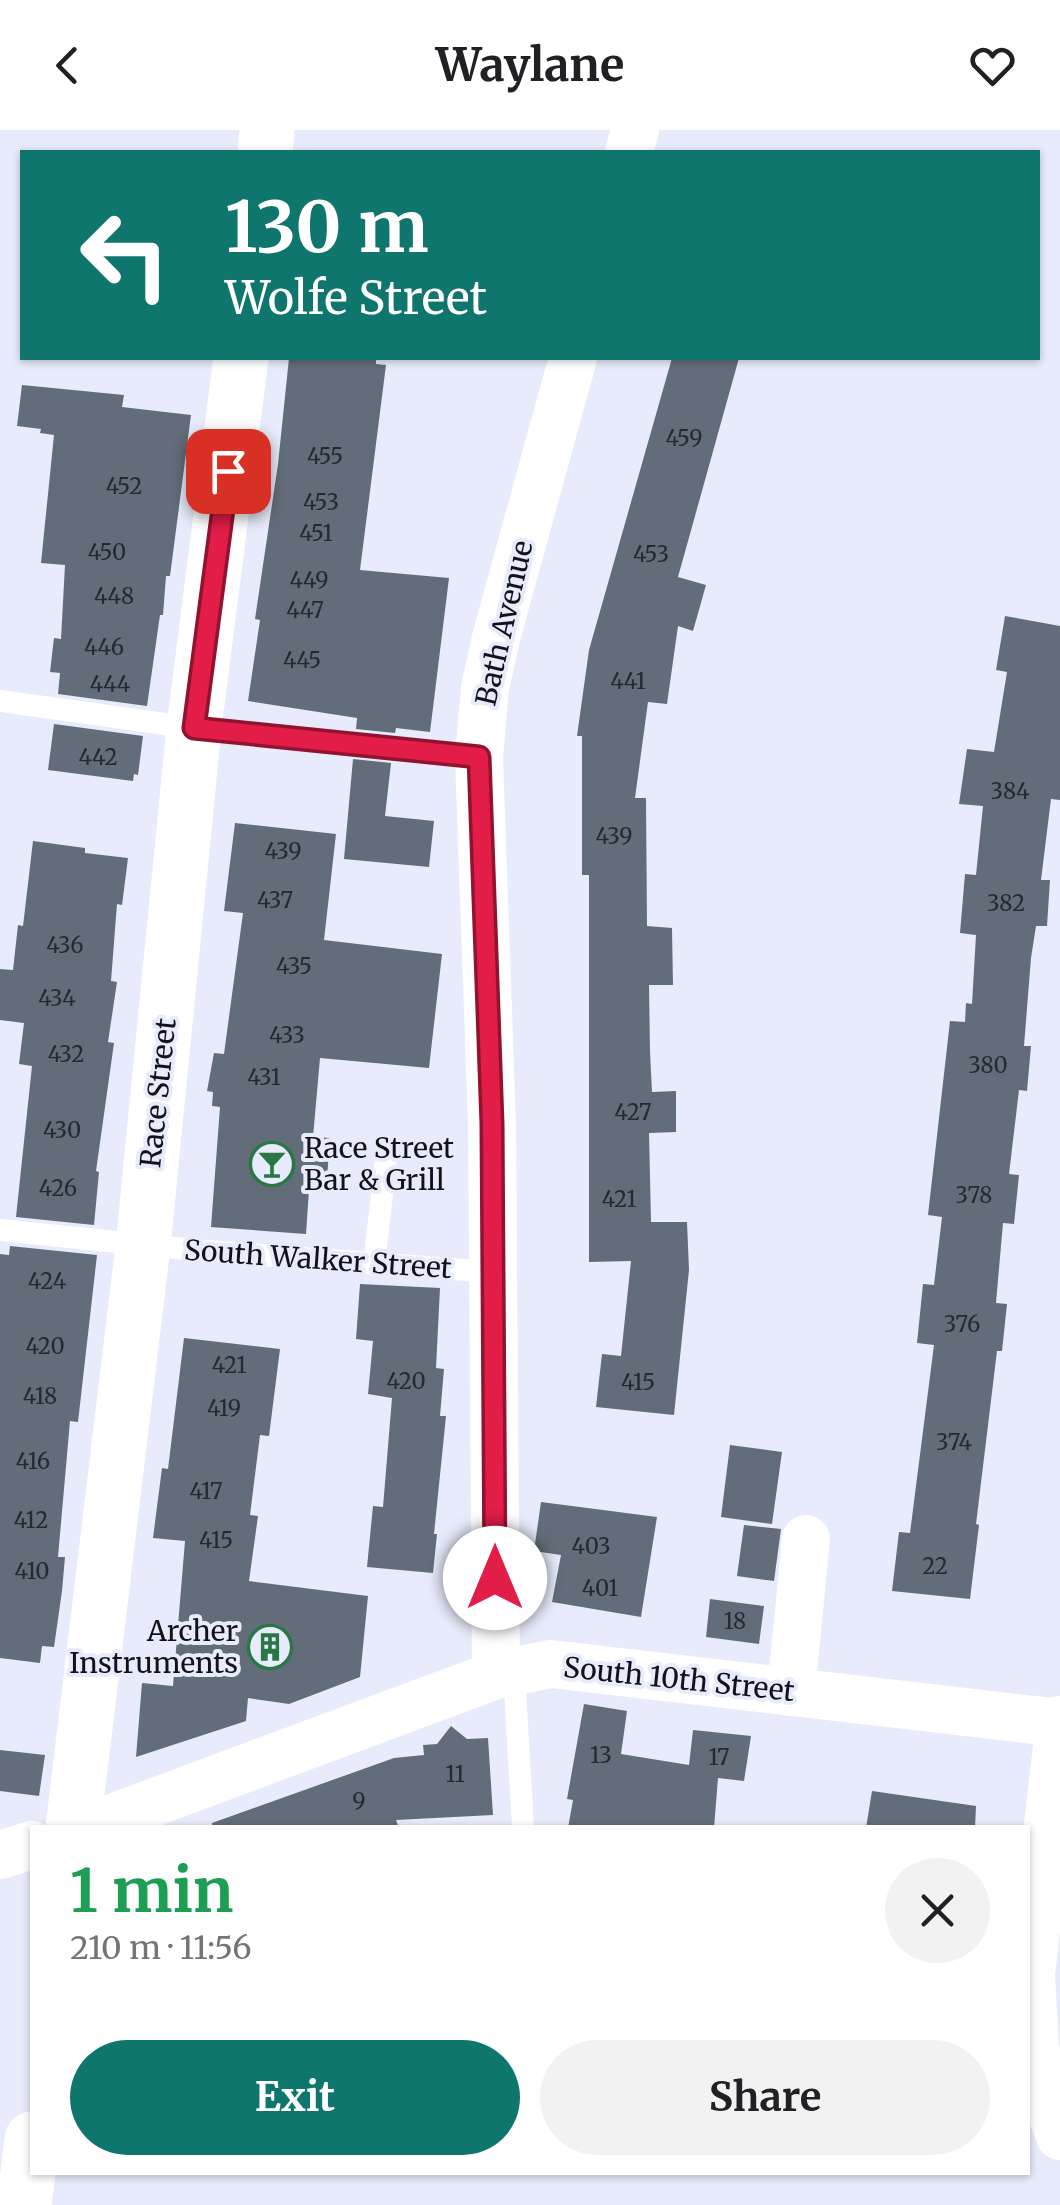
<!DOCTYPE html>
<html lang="en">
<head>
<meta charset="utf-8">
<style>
	:root { --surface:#fff; --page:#f2f2f2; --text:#202124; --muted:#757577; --accent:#0f766e }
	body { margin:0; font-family:Merriweather,serif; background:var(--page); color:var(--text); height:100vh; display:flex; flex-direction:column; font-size:38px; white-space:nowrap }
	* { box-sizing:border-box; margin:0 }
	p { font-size:32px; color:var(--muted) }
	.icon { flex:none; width:55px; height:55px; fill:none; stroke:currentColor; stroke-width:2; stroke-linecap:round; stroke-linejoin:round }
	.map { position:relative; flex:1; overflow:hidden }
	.panel { position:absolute; left:30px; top:1695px; width:1000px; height:350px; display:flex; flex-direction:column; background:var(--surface); border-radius:0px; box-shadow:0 2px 8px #0004 }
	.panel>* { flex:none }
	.top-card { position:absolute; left:20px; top:20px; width:1020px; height:210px; border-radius:0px; box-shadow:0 2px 8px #0004; background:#0f766e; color:#fff; overflow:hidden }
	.pin { position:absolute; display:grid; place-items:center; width:85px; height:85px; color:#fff; margin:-42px; border-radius:20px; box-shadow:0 5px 15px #0006 }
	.me { position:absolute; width:110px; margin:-55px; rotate:0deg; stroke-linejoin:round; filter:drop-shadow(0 0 8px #0008) }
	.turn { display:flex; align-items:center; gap:35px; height:210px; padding:0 40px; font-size:45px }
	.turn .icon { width:130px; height:130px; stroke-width:2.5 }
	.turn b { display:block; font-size:70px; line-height:85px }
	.round { display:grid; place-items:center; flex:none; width:105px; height:105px; border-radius:52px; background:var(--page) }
	.overview { display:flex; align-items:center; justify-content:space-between; height:170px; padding:0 40px }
	h1 { font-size:60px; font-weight:700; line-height:75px; color:#1e9e55 }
	.primary-button { display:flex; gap:20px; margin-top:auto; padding:20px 40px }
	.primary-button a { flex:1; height:115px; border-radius:60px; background:var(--accent); color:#fff; font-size:40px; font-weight:700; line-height:115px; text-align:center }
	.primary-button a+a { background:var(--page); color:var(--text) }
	header { display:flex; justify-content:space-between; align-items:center; height:130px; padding:0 40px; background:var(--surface); font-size:45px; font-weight:700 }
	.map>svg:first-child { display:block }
	.building { fill:#636d79 }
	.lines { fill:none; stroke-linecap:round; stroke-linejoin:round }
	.service { stroke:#fff; stroke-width:22 }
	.minor { stroke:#fff; stroke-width:48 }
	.secondary { stroke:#fff; stroke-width:55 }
	.route-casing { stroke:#92132f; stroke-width:25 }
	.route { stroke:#e11d48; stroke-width:18 }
	.labels { text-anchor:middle; stroke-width:8; stroke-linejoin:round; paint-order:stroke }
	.number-label { font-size:22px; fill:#262a30 }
	.street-label { font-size:28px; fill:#121318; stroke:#e8ebfb }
	.poi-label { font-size:28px; fill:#121318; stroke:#e8ebfb; text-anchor:start }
</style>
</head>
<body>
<header><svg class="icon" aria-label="back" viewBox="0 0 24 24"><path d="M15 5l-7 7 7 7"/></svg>Waylane<svg class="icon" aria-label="heart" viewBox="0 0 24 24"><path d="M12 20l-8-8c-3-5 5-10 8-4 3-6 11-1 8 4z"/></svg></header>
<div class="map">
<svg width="1060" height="2075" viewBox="0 0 1060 2075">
	<rect width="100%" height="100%" fill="#e8ebfb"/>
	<g class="building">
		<path d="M 289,228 L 376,228 L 376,234 L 386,235 L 360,440 L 449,448 L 430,602 L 396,598 L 395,603 L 356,599 L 357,588 L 248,571 L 260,490 L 255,489 L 278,334 Z"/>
		<path d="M 672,228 L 739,228 L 678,447 L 706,455 L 693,501 L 678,496 L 667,574 L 648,572 L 635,668 L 646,668 L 647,796 L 672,798 L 673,855 L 649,855 L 650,922 L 652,962 L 676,961 L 676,1002 L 649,1003 L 651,1092 L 687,1092 L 689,1140 L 674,1285 L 596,1277 L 602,1224 L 621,1226 L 631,1131 L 589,1132 L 589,745 L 582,745 L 582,606 L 577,606 L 589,520 Z"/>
		<path d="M 22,255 L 124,265 L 122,277 L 191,285 L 170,446 L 166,446 L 163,485 L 160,485 L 147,576 L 58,564 L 60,543 L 50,542 L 54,508 L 61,509 L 65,435 L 41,433 L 54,305 L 40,303 L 41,299 L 17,296 Z"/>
		<path d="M 1005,486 L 1060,496 L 1060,670 L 1051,669 L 1041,750 L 1050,750 L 1047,796 L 1036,796 L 1031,828 L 1024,916 L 1031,916 L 1027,961 L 1019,960 L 1009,1044 L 1019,1045 L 1014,1094 L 1003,1093 L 996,1173 L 1007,1174 L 1002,1221 L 997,1221 L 976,1394 L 979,1395 L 970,1469 L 892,1461 L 899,1402 L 910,1403 L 934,1215 L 917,1213 L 923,1154 L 934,1155 L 942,1087 L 928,1085 L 950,891 L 965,892 L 966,873 L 972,874 L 976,805 L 960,803 L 965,744 L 976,745 L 983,676 L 959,674 L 967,619 L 994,622 L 1007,542 L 996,540 Z"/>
		<path d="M 54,594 L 143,606 L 138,645 L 134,644 L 133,651 L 48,640 Z"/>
		<path d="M 353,629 L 391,633 L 385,686 L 434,691 L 429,737 L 344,729 Z"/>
		<path d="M 235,693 L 336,704 L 324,810 L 442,824 L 429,938 L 320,928 L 313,1007 L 330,1008 L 326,1062 L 309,1060 L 306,1104 L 211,1097 L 220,977 L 212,976 L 213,962 L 207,961 L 214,923 L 224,924 L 243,783 L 224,781 Z"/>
		<path d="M 33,711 L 85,718 L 85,723 L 128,728 L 122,775 L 117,774 L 111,851 L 117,852 L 108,912 L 114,913 L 96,1041 L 99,1042 L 94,1095 L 16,1087 L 32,936 L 19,934 L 24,893 L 0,890 L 0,839 L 13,840 L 18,795 L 23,796 Z"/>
		<path d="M 10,1116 L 97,1125 L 78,1292 L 70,1291 L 58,1427 L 65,1427 L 62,1461 L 54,1517 L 42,1516 L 40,1533 L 0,1528 L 0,1124 L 9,1125 Z"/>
		<path d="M 360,1154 L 440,1158 L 436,1238 L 444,1239 L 440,1286 L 446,1286 L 434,1404 L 437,1404 L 433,1443 L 367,1437 L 373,1376 L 383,1377 L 392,1268 L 368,1264 L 373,1211 L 356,1209 Z"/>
		<path d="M 184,1208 L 280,1219 L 269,1306 L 260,1305 L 250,1385 L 258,1386 L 249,1451 L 368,1466 L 360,1547 L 289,1574 L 248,1568 L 246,1591 L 136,1627 L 142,1553 L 173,1556 L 185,1411 L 153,1408 L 162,1338 L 168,1339 Z"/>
		<path d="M 730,1315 L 782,1322 L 772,1394 L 721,1387 Z"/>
		<path d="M 541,1372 L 657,1387 L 641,1487 L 552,1472 L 561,1425 L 534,1421 Z"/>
		<path d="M 744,1395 L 781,1399 L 774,1451 L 737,1446 Z"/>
		<path d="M 710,1469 L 764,1476 L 759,1514 L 706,1507 Z"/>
		<path d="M 584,1574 L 627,1581 L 621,1624 L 689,1635 L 693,1600 L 751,1606 L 744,1651 L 718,1648 L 714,1698 L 568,1698 L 573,1670 L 567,1669 Z"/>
		<path d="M 451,1596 L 467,1609 L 488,1608 L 493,1685 L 396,1690 L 399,1698 L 212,1698 L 212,1693 L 394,1628 L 424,1625 L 423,1615 L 437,1614 Z"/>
		<path d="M 0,1620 L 45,1625 L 39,1666 L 0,1661 Z"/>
		<path d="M 872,1661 L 976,1676 L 975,1698 L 866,1698 Z"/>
	</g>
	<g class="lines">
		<g class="service">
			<path d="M 0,571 L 194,598 L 479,627"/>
			<path d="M 0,1100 L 195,1120 L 493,1142"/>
			<path d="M 374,1135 L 386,1028"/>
			<path d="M 514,1542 L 523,1698"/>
		</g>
		<g class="minor">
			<path d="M 629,22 L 635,0"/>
			<path d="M 496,1545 L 492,994 L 479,627 L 485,558 L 496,508 L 573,228"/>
			<path d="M 791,1562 L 806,1409"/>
			<path d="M 1060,1590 L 1031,1844 L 1035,1917 L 1047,1973 L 1060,2006"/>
			<path d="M 85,1698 L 496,1545 L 551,1534 L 1060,1593"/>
			<path d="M 0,1725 L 32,1715"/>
		</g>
		<g class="secondary">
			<path d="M 265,22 L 267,0"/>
			<path d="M 73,1698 L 143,1116 L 194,598 L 241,228"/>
			<path d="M 24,2075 L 32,2009"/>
		</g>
	</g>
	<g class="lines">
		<defs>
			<path id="route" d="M 228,341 L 194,598 L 479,627 L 492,994 L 495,1448"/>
		</defs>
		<use href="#route" class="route-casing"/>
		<use href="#route" class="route"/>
	</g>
	<defs>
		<symbol id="bar-ring" viewBox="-11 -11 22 22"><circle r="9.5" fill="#e8ebfb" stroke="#2a7746" stroke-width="1.5"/><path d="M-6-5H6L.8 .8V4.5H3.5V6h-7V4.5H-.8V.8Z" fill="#2a7746"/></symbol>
		<symbol id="building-ring" viewBox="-11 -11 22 22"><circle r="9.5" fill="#e8ebfb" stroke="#2a7746" stroke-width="1.5"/><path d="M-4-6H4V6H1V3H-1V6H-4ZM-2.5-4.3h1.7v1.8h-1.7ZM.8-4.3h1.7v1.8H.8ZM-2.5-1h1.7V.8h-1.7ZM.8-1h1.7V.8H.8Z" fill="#2a7746"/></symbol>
	</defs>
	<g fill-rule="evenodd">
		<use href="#bar-ring" x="247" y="1009" width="50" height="50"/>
		<use href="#building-ring" x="245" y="1492" width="50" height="50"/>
	</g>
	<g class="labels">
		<g class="number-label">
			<text x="684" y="316">459</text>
			<text x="325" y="334">455</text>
			<text x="124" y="364">452</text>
			<text x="321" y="380">453</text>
			<text x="316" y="411">451</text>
			<text x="107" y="430">450</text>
			<text x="651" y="432">453</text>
			<text x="309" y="458">449</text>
			<text x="114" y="474">448</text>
			<text x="305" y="488">447</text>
			<text x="104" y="525">446</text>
			<text x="302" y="538">445</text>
			<text x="628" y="559">441</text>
			<text x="110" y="562">444</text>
			<text x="98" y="635">442</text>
			<text x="1010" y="669">384</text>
			<text x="614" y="714">439</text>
			<text x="283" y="729">439</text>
			<text x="275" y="778">437</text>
			<text x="1006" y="781">382</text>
			<text x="65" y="823">436</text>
			<text x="294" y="844">435</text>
			<text x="57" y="876">434</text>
			<text x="287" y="913">433</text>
			<text x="66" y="932">432</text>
			<text x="988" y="943">380</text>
			<text x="264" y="955">431</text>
			<text x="633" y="990">427</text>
			<text x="62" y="1008">430</text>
			<text x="58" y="1066">426</text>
			<text x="974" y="1073">378</text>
			<text x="619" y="1077">421</text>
			<text x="47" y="1159">424</text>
			<text x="962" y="1202">376</text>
			<text x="45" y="1224">420</text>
			<text x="229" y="1243">421</text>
			<text x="406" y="1259">420</text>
			<text x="638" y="1260">415</text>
			<text x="40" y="1274">418</text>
			<text x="224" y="1286">419</text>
			<text x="954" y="1320">374</text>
			<text x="33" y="1339">416</text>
			<text x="206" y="1369">417</text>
			<text x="31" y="1398">412</text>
			<text x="216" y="1418">415</text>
			<text x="591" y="1424">403</text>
			<text x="935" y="1444">22</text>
			<text x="32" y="1449">410</text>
			<text x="600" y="1466">401</text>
			<text x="735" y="1499">18</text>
			<text x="601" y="1633">13</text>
			<text x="719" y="1635">17</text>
			<text x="455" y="1652">11</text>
			<text x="359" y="1679">9</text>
		</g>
		<g class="street-label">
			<text transform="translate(504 493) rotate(-77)" y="10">Bath Avenue</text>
			<text transform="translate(158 963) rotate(-84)" y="10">Race Street</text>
			<text transform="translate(318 1129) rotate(4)" y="10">South Walker Street</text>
			<text transform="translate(679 1549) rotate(6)" y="10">South 10th Street</text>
		</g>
		<g class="poi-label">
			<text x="304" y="1028">Race Street<tspan x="304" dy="32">Bar &amp; Grill</tspan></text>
			<text x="238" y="1511" text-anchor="end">Archer<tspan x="238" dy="32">Instruments</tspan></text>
		</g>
	</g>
</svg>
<div class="pin" style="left:228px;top:341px;background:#d93025"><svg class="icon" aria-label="arrive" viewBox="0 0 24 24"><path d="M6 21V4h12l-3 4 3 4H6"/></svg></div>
<svg class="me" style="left:495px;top:1448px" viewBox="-20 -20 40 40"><circle r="19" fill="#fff"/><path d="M0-13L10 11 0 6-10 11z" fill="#e11d48"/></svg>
<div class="top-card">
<div class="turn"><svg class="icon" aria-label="left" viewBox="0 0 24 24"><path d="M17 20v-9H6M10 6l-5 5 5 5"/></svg><div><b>130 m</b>Wolfe Street</div></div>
</div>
<section class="panel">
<div class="overview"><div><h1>1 min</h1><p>210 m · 11:56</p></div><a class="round"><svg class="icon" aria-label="close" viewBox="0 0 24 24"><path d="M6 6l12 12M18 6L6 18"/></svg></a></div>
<div class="primary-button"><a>Exit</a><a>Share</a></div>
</section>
</div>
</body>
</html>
